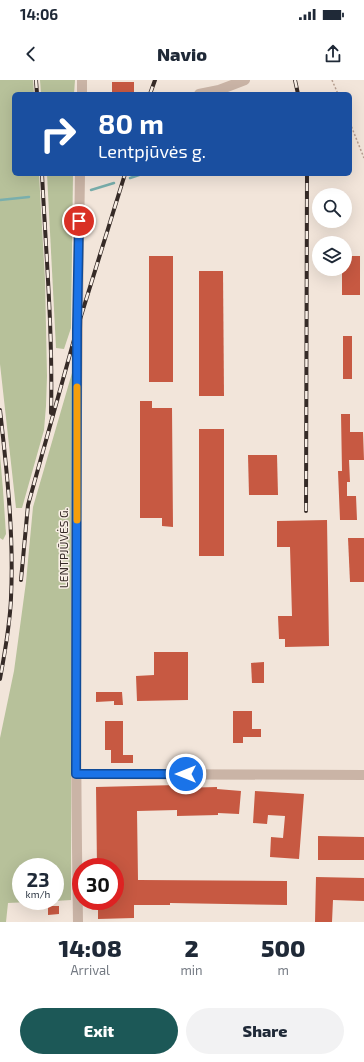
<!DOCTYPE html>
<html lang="en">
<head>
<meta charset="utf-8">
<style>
	:root { --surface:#fff; --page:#f2f2f3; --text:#1f2937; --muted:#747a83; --accent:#1c5857 }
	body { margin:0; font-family:"Exo 2",sans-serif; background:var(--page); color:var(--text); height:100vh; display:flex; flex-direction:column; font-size:15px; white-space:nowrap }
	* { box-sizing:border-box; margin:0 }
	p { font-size:13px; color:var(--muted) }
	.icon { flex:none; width:22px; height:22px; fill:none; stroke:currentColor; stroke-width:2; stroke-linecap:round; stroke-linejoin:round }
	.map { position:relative; height:842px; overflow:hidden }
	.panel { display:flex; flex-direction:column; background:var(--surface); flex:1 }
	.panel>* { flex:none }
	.hud { position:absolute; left:12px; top:12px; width:340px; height:84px; border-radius:6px; box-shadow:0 4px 16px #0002; background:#1a4fa0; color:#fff; overflow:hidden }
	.fabs { position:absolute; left:312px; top:108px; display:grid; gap:8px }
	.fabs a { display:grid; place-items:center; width:40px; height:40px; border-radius:50%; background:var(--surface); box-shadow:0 4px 16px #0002; font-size:20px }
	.speed { position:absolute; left:12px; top:778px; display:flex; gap:8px; font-size:20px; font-weight:700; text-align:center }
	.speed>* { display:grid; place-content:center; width:52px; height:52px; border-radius:50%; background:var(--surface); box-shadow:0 4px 16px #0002; line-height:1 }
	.speed small { font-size:10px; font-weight:400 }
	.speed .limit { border:6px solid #d22; background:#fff; color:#111 }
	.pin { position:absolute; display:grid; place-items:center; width:34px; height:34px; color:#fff; margin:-17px; border:2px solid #fff; border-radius:50%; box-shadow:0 1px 4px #0007 }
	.me { position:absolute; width:44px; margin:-22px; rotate:270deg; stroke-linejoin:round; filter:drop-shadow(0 0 3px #0008) }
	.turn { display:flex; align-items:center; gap:14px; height:84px; padding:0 20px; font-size:18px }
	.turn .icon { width:52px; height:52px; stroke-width:2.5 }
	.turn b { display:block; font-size:28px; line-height:34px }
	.eta { display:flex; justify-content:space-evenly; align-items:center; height:68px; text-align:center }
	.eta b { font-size:24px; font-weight:800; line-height:28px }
	.cta { display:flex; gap:8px; margin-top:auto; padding:8px 20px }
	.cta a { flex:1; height:46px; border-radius:24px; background:var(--accent); color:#fff; font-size:16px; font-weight:800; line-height:46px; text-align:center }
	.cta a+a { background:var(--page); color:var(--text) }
	.status { display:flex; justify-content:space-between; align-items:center; height:28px; padding:0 20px; background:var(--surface); direction:ltr }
	.status svg { height:11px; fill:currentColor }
	header { display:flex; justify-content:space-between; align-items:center; height:52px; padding:0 20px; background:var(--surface); font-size:18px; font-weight:800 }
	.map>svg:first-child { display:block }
	.green { fill:#b7c19a }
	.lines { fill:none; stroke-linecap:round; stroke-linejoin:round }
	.stream { stroke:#79afad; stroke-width:2.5 }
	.building { fill:#c75942 }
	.path { stroke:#b69e90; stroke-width:1.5; stroke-dasharray:2 2; stroke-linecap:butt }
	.street { stroke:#cab4a6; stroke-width:10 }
	.rail-casing { stroke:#362b27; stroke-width:4 }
	.rail { stroke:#f9efe6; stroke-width:2.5; stroke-dasharray:8; stroke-linecap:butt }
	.route-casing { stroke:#114b97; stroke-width:10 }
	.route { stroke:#1a73e8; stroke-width:7 }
	.slow { stroke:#f59e0b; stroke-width:7 }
	.labels { text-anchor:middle; stroke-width:3; stroke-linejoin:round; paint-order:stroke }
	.street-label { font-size:12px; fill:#362b27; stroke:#f9efe6 }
</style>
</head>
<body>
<div class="status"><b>14:06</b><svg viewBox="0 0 49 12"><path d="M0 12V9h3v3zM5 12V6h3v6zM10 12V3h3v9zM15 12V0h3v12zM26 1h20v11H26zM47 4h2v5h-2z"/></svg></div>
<header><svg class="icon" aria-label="back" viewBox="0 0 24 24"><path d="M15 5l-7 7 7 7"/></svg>Navio<svg class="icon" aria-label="share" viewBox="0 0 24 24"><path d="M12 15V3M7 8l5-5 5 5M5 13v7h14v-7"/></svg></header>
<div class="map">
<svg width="364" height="842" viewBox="0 0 364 842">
	<rect width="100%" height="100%" fill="#f2e5da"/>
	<g class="green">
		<path d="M 0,0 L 33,0 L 34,14 L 14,14 L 14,94 L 39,94 L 45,199 L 47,296 L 46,326 L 44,350 L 22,428 L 16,428 L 0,284 Z"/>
		<path d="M 40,0 L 75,0 L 74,14 L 41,14 Z"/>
		<path d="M 47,94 L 73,94 L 71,248 L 64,269 L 56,268 Z"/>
		<path d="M 72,293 L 71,820 L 55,821 L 55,787 L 21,787 L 21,821 L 51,821 L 8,823 L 6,842 L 0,842 L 0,658 L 14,591 L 26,502 L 33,427 Z"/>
		<path d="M 0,375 L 3,410 L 6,454 L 3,460 L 0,458 Z"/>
	</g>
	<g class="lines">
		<g class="stream">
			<path d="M 130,98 L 142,94"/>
			<path d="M 91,110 L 114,103"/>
			<path d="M 0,120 L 29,117"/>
		</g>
	</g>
	<g class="building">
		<rect x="112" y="2" width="22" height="10"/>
		<rect x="149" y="176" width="24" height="126"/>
		<path d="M 345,176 L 360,176 L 360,215 L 342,215 L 342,189 L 345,189 Z"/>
		<path d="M 199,191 L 223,191 L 224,316 L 199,316 Z"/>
		<rect x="343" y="256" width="9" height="43"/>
		<path d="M 140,321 L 152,321 L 152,328 L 172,328 L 173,447 L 162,446 L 162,438 L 140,438 Z"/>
		<path d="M 341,334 L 350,334 L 350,352 L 363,352 L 364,380 L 349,380 L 350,402 L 347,402 L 347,416 L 356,416 L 357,440 L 340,440 L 338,391 L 342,391 Z"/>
		<rect x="199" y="349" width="25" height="127"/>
		<path d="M 248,375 L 277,375 L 278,415 L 249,415 Z"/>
		<path d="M 327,440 L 329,566 L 285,567 L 285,559 L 279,559 L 278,536 L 292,536 L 290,467 L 277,467 L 277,441 Z"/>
		<path d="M 348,458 L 364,458 L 364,502 L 350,502 Z"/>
		<path d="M 154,572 L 188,572 L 188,620 L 137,621 L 136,596 L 154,595 Z"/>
		<path d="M 264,582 L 264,603 L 252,603 L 251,583 Z"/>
		<path d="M 96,612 L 122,612 L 123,625 L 114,625 L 114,621 L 96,622 Z"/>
		<path d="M 233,631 L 252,631 L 252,649 L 261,649 L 261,657 L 243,657 L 243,663 L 233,663 Z"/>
		<path d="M 105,641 L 123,641 L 123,675 L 133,675 L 133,683 L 111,683 L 111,670 L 105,670 Z"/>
		<path d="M 177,705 L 177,708 L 217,707 L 217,709 L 241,711 L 239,734 L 218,733 L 218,735 L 177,736 L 177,730 L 137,731 L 138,800 L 287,801 L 287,825 L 170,823 L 170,825 L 134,825 L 134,838 L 98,839 L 98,821 L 115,821 L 115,787 L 97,787 L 96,707 Z"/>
		<path d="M 255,711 L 304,714 L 299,779 L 270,777 L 271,757 L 283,758 L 285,736 L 268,735 L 267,744 L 253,743 Z"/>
		<path d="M 318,756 L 364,757 L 364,780 L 318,780 Z"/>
		<path d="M 316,797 L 364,798 L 364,821 L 333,820 L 332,842 L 315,842 Z"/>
		<path d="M 48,826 L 59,826 L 59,834 L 48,835 Z"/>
	</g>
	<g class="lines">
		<g class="path">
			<path d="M 332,0 L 338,14"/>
			<path d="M 350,43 L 364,78"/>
		</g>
		<g class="street">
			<path d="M 82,14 L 82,0"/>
			<path d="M 199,14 L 219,10 L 245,0"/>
			<path d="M 76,694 L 364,695"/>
			<path d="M 78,842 C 74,593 76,343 80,94"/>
		</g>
		<defs>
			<g id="rail">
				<path d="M 36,0 L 37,14"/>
				<path d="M 295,0 L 298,14"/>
				<path d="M 150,14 L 155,0"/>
				<path d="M 42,94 C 46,174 53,253 51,333"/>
				<path d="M 0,330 C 7,392 14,455 11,518 C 10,545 5,572 0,599"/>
				<path d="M 306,431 L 307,94"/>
				<path d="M 21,500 L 28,425 L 77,249 L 125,94"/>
			</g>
		</defs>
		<use href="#rail" class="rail-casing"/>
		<use href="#rail" class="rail"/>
	</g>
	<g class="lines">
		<defs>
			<path id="route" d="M 79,141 L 77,249 L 76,694 L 186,694"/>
		</defs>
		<use href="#route" class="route-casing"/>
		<use href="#route" class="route"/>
		<path class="slow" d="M 77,440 L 77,307"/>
	</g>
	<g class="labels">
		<g class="street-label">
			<text transform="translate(64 468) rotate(-90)" y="4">LENTPJŪVĖS G.</text>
		</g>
	</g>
</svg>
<div class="fabs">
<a><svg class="icon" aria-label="search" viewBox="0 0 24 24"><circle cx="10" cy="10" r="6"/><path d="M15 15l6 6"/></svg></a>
<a><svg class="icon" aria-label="layers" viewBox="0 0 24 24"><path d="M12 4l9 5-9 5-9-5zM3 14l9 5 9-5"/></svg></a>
</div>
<div class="speed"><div>23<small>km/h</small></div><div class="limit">30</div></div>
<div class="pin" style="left:79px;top:141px;background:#d93025"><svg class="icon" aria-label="arrive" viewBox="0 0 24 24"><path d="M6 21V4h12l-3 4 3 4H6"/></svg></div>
<svg class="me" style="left:186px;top:694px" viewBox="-20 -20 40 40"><circle r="17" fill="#1a73e8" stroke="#fff" stroke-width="3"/><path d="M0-11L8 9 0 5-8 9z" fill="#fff"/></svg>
<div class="hud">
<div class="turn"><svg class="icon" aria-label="right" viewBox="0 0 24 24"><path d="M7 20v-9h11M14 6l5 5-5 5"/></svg><div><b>80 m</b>Lentpjūvės g.</div></div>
</div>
</div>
<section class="panel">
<div class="eta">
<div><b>14:08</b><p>Arrival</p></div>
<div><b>2</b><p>min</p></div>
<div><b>500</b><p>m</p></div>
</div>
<div class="cta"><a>Exit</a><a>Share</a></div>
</section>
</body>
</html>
